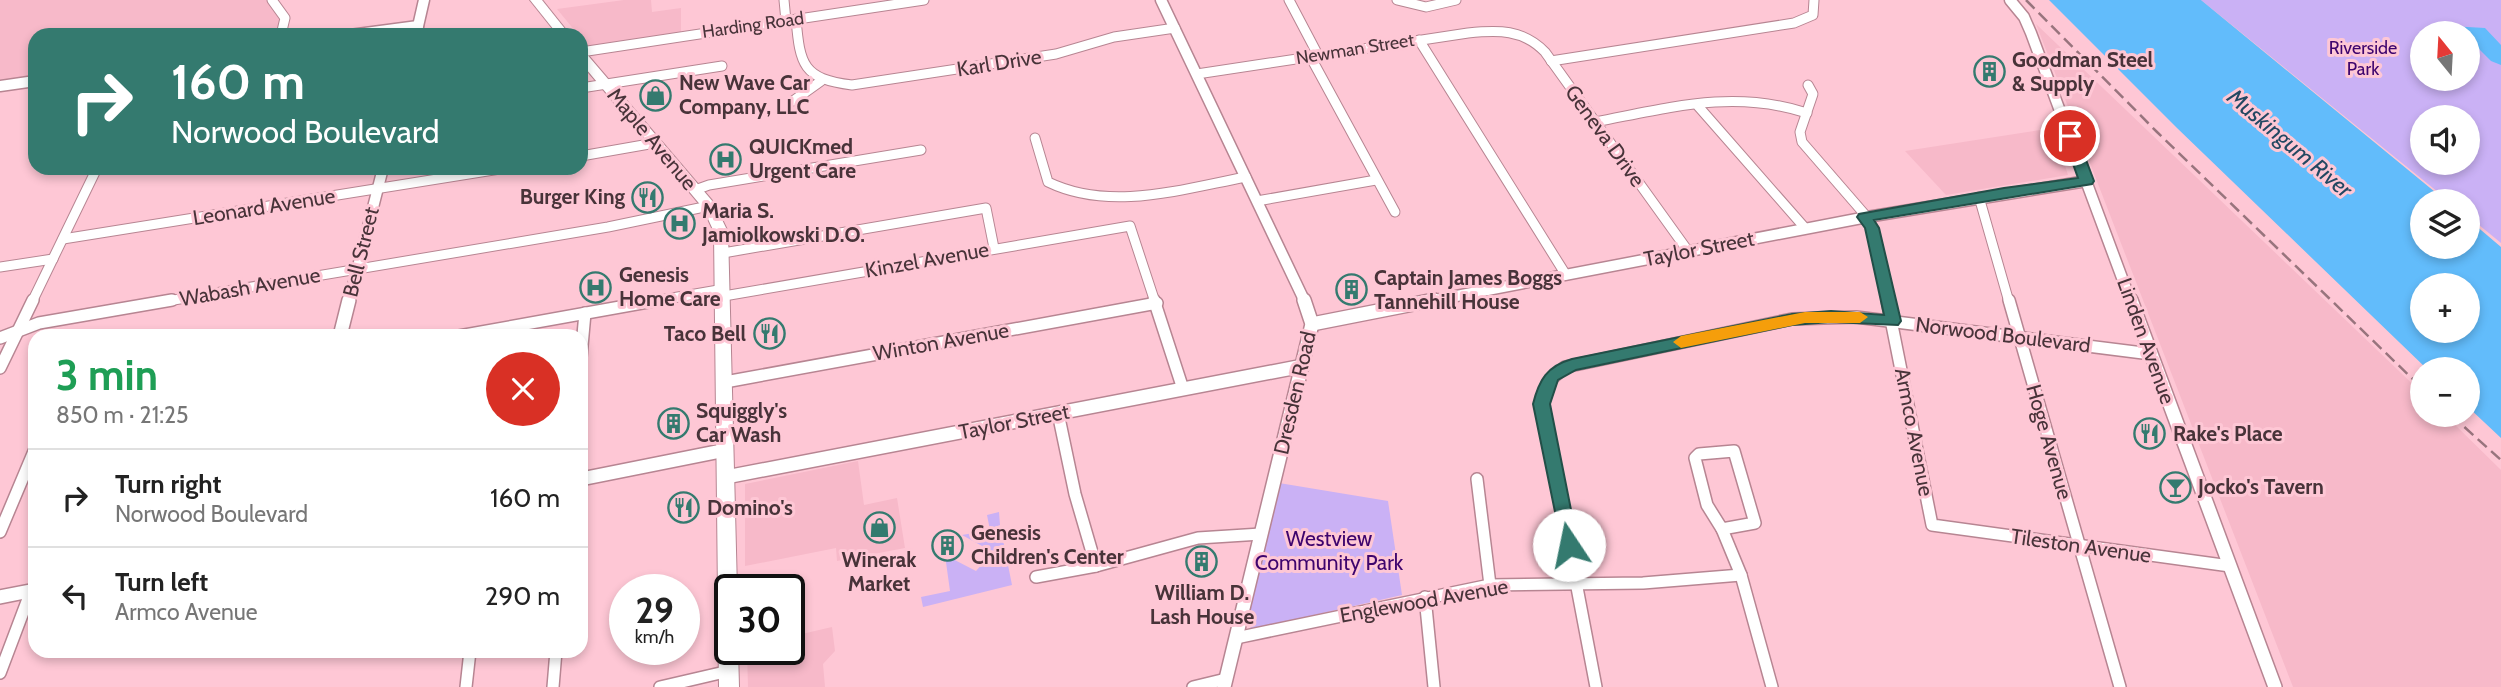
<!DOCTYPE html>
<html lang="en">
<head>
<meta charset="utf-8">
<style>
	:root { --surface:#fff; --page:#f6f6f6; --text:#222; --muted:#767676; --line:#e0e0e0 }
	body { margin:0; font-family:Cabin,sans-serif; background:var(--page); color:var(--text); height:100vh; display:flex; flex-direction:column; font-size:26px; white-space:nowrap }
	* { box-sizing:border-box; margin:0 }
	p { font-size:23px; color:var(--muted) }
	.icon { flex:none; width:38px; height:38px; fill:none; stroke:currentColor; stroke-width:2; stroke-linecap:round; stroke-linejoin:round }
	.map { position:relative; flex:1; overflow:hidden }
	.sheet { position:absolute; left:28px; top:329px; width:560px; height:329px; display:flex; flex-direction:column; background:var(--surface); border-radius:21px; box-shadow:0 4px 10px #0003 }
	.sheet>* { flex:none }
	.hud { position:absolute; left:28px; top:28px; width:560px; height:147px; border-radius:21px; box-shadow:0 4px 10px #0003; background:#347a6f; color:#fff; overflow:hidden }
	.needle { width:46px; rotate:342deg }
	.controls { position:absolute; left:2410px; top:21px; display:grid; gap:14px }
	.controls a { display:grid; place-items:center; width:70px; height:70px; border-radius:50%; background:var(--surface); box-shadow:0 4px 10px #0003; font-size:35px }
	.speed { position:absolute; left:609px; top:574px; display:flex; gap:14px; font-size:35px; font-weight:700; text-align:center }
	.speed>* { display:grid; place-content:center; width:91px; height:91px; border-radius:50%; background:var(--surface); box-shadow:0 4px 10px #0003; line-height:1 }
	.speed small { font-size:18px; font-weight:400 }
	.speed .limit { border:4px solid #111; border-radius:10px; background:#fff; color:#111 }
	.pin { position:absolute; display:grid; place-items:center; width:60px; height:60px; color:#fff; margin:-30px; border:4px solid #fff; border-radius:50%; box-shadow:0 2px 7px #0007 }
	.me { position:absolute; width:77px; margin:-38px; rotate:349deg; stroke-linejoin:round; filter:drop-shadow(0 0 5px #0008) }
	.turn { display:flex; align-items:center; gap:24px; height:147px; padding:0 28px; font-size:32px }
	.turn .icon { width:91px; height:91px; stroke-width:2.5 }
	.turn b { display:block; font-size:49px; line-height:60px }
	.round { display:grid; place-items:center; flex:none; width:74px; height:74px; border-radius:37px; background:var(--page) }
	.headline { display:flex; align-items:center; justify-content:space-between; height:119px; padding:0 28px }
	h1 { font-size:42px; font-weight:700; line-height:52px; color:#1e9e55 }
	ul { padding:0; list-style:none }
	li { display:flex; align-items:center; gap:21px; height:98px; padding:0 28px; border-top:2px solid var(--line) }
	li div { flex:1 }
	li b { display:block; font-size:26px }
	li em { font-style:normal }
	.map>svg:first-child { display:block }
	.built { fill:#f7b9c9 }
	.green { fill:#cab1f5; fill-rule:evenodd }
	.water { fill:#62bcfb; fill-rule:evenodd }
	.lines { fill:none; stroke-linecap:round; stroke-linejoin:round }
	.minor-far1-casing { stroke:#b78592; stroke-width:11 }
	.minor-casing { stroke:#b78592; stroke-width:14 }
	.tertiary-far1-casing { stroke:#b78592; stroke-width:13 }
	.tertiary-casing { stroke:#b78592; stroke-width:16 }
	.primary-casing { stroke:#b78592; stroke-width:2 }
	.minor-far1 { stroke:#fff; stroke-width:9 }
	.minor { stroke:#fff; stroke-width:11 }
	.tertiary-far1 { stroke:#fff; stroke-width:10 }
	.tertiary { stroke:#fff; stroke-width:13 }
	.primary { fill:#fff; fill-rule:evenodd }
	.rail { stroke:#98747d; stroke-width:2.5; stroke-dasharray:12 6; stroke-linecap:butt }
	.route { fill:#347a6f; stroke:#224f48; stroke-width:2 }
	.slow { fill:#f59e0b }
	.labels { text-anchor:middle; stroke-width:6; stroke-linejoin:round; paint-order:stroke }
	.far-street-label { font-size:18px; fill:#483339; stroke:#fec7d5 }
	.far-park-label { font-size:18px; fill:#3e046d; stroke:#fec7d5 }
	.poi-label { font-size:21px; font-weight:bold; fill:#483339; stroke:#fec7d5; text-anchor:start }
	.street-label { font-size:21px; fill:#483339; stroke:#fec7d5 }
	.park-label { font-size:21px; fill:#3e046d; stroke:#fec7d5 }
	.water-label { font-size:23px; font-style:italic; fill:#234862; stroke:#fec7d5 }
</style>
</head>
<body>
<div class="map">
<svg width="2501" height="687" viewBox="0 0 2501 687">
	<rect width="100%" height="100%" fill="#fec7d5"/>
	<g class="built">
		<path d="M 0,0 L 267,0 L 278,12 L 281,20 L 276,35 L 35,35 L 35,79 L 0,84 Z"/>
		<path d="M 624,0 L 651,0 L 652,12 L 681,8 L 681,33 L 590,46 L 585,43 L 557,9 Z"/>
		<path d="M 2036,24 L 2422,393 L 2422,415 L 2445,415 L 2501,470 L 2501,687 L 2293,687 Z"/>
		<path d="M 2053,128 L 2068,175 L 1946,195 L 1905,151 Z"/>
		<path d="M 858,461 L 864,505 L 897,498 L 905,548 L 837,561 L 836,548 L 745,566 L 745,484 Z"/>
		<path d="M 832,627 L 835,651 L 823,664 L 825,687 L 748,687 L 747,649 L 789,649 L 789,637 Z"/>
	</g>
	<g class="green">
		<path d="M 2201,0 L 2501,0 L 2501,243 L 2468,216 L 2468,201 L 2449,201 ZM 2422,33 L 2468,33 L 2468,79 L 2422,79 ZM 2422,117 L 2468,117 L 2468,163 L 2422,163 Z"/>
		<path d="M 1279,483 L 1388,501 L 1402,595 L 1253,629 L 1248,626 L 1246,623 Z"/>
		<path d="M 999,512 L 1000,525 L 995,527 L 996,531 L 1001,530 L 1012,585 L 923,607 L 921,597 L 950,591 L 945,555 L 976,571 L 993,552 L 962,535 L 990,530 L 987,515 Z"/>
	</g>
	<g class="water">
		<path d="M 2049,0 L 2201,0 L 2446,201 L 2422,201 L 2422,247 L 2468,247 L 2468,219 L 2501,247 L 2501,438 L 2468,407 L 2468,369 L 2427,369 L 2177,128 ZM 2422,285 L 2468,285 L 2468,331 L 2422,331 Z"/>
		<path d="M 2450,26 L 2485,28 L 2501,45 L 2501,65 L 2491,61 L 2468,38 L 2468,33 L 2461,33 Z"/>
	</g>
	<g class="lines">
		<defs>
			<g id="minor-far1">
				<path d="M 272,0 L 285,18 L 281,35"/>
				<path d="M 784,0 L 786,21"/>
				<path d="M 1289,0 L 1318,55"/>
				<path d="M 1397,0 L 1426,7 L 1456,0"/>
				<path d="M 796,19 C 800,65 803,79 852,85 L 1056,54 L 1114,37 L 1175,28"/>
				<path d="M 1419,40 L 1566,275"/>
				<path d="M 581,52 L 924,0"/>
				<path d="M 1310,56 L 1395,212"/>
				<path d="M 1551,61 L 1794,23 L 1813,15 L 1814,0"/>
				<path d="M 1197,74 L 1468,33 C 1498,30 1523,29 1545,52 L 1688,251"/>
				<path d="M 1808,85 L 1813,94 L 1800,132 L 1802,142 L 1867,217"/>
				<path d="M 581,88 L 722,66"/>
				<path d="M 793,101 L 821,81"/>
				<path d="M 1698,106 L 1805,228"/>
				<path d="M 1595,122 C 1669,108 1733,89 1807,113"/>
				<path d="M 1035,138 L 1048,182 C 1110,212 1182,189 1246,177"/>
				<path d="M 581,156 L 655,143"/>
				<path d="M 695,190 L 709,185 L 921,150"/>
				<path d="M 1979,197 L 2009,302"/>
				<path d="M 1257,201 L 1376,180"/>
				<path d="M 1865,217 L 1872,227 L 1887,302"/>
				<path d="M 63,239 L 506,168"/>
				<path d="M 723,253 L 986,208 L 994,248"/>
				<path d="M 0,267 L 53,259"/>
				<path d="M 724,296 L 1130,226 L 1155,302"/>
				<path d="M 32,302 L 97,168"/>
				<path d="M 162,302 L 608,227 L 709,206"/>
				<path d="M 649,302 L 724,289"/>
			</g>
			<g id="minor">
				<path d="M 1154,300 L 1183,389"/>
				<path d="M 1887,300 L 1932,525 L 2230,566"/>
				<path d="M 2009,300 L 2120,687"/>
				<path d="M 459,336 L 659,300"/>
				<path d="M 0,338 L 39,323 L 172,300"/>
				<path d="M 581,357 L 585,313"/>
				<path d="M 0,368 L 33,300"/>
				<path d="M 725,382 L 1157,303"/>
				<path d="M 1058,413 L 1075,494 L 1096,566"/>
				<path d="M 1734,451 L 1755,523 L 1722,529 L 1707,505 L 1695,458 L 1699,454 Z"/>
				<path d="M 1477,479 L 1490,585"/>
				<path d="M 1722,529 L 1741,575 L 1772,687"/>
				<path d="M 0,532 L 35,449"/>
				<path d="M 1036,577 L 1096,566 L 1198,538 L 1261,534"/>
				<path d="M 1425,597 L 1434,687"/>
				<path d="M 1236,638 L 1490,585 L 1643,583 L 1741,575"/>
				<path d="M 0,673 L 31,591"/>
				<path d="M 466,687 L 470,651"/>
				<path d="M 553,687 L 556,651"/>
				<path d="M 660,687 L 729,671"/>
				<path d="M 1193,687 L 1226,679"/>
				<path d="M 1596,687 L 1542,404 L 1548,382 L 1565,367 L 1792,319 L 1856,317 L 2151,354"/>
			</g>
			<g id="tertiary-far1">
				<path d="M 1161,0 L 1305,302"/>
				<path d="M 2010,0 L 2024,17 L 2031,33 L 2131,302"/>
				<path d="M 350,35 L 418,26"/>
				<path d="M 416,35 L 424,0"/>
				<path d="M 0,86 L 35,81"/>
				<path d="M 349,302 L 383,168"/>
				<path d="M 1425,302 L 1867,217 L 2087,181"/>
			</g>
			<g id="tertiary">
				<path d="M 2131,300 L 2275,687"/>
				<path d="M 1312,324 L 1434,300"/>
				<path d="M 340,336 L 349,300"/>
				<path d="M 726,477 L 1303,366"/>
				<path d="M 581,479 L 726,450"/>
				<path d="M 0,597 L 35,590"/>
				<path d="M 1224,687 L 1312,324 L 1304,300"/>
			</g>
			<g id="primary">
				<path d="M 530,0 L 542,0 L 570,35 L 558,35 Z"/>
				<path d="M 581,51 L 585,52 L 714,203 L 728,232 L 737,590 L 730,590 L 730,649 L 738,649 L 739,687 L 719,687 L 714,232 L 703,208 L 581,63 Z"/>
			</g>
		</defs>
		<use href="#minor-far1" class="minor-far1-casing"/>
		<use href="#minor" class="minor-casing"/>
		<use href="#tertiary-far1" class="tertiary-far1-casing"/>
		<use href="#tertiary" class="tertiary-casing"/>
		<use href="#primary" class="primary-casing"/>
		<use href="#minor-far1" class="minor-far1"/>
		<use href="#minor" class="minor"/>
		<use href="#tertiary-far1" class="tertiary-far1"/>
		<use href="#tertiary" class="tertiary"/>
		<use href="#primary" class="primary"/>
		<g class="rail">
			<path d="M 2026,0 L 2157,132 L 2422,388"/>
			<path d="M 2451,415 L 2501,460"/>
		</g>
	</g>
	<path class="route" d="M 2070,132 L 2077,136 L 2094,181 L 2092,184 L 1874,220 L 1879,228 L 1901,321 L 1898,325 L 1831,322 L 1792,325 L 1576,370 L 1558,380 L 1550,404 L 1578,545 L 1575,551 L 1569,553 L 1563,551 L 1533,404 C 1539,380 1547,366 1572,359 L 1792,314 L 1831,311 L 1884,315 L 1865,228 L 1857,217 L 1859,214 L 2004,188 L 2078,178 L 2063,136 Z"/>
	<path class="slow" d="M 1805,312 L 1860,312 L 1868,317 L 1860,323 L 1805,323 L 1681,348 L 1673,342 L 1681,336 Z"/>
	<defs>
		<symbol id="building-ring" viewBox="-11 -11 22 22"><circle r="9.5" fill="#fec7d5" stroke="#347a6f" stroke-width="1.5"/><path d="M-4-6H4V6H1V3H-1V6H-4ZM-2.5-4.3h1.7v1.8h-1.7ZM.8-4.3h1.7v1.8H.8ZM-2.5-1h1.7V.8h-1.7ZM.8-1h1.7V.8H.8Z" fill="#347a6f"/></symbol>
		<symbol id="shop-ring" viewBox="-11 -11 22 22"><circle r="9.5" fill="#fec7d5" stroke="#347a6f" stroke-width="1.5"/><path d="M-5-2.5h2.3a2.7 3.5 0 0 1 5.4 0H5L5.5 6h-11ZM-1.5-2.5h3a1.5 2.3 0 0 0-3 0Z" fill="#347a6f"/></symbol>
		<symbol id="hospital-ring" viewBox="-11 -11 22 22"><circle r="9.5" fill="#fec7d5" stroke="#347a6f" stroke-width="1.5"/><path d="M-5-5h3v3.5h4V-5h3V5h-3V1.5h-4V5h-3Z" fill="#347a6f"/></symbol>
		<symbol id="restaurant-ring" viewBox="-11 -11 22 22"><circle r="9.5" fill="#fec7d5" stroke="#347a6f" stroke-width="1.5"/><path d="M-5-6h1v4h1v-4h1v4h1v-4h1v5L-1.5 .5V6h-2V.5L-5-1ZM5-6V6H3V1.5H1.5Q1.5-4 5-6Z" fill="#347a6f"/></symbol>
		<symbol id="bar-ring" viewBox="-11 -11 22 22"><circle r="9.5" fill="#fec7d5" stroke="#347a6f" stroke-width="1.5"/><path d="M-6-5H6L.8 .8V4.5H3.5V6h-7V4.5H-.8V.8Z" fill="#347a6f"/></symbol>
	</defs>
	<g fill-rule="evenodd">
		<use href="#building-ring" x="1972" y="54" width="35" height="35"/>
		<use href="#shop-ring" x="638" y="78" width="35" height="35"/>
		<use href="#hospital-ring" x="708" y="142" width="35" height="35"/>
		<use href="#restaurant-ring" x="630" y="180" width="35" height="35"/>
		<use href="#hospital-ring" x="662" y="206" width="35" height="35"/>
		<use href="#hospital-ring" x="578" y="270" width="35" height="35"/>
		<use href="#building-ring" x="1334" y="272" width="35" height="35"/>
		<use href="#restaurant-ring" x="752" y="316" width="35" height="35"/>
		<use href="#building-ring" x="656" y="406" width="35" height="35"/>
		<use href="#restaurant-ring" x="2132" y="416" width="35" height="35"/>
		<use href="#bar-ring" x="2158" y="470" width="35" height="35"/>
		<use href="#restaurant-ring" x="666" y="490" width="35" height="35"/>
		<use href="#shop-ring" x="862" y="510" width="35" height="35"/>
		<use href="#building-ring" x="930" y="528" width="35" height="35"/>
		<use href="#building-ring" x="1184" y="544" width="35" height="35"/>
	</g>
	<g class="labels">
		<g class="far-street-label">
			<text transform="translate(753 25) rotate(-8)" y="6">Harding Road</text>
			<text transform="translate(1355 49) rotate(-9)" y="6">Newman Street</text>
		</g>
		<g class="far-park-label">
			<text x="2363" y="54">Riverside<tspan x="2363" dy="21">Park</tspan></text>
		</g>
		<g class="poi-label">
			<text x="2012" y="67">Goodman Steel<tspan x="2012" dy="24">&amp; Supply</tspan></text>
			<text x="679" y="90">New Wave Car<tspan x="679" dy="24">Company, LLC</tspan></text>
			<text x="749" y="154">QUICKmed<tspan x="749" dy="24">Urgent Care</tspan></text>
			<text x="625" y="204" text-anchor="end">Burger King</text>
			<text x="702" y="218">Maria S.<tspan x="702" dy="24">Jamiolkowski D.O.</tspan></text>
			<text x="619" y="282">Genesis<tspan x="619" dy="24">Home Care</tspan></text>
			<text x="1374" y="285">Captain James Boggs<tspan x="1374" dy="24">Tannehill House</tspan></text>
			<text x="746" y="341" text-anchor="end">Taco Bell</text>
			<text x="696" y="418">Squiggly's<tspan x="696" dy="24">Car Wash</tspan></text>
			<text x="2173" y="441">Rake's Place</text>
			<text x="2198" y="494">Jocko's Tavern</text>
			<text x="707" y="515">Domino's</text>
			<text x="971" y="540">Genesis<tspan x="971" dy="24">Children's Center</tspan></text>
			<text x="879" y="567" text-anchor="middle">Winerak<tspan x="879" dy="24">Market</tspan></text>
			<text x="1202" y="600" text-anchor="middle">William D.<tspan x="1202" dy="24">Lash House</tspan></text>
		</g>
		<g class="street-label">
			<text transform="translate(999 63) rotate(-9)" y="7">Karl Drive</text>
			<text transform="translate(1605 136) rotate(54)" y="7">Geneva Drive</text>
			<text transform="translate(652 139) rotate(50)" y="7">Maple Avenue</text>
			<text transform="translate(264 207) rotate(-9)" y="7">Leonard Avenue</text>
			<text transform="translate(1699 249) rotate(-11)" y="7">Taylor Street</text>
			<text transform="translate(361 252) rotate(-76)" y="7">Bell Street</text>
			<text transform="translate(927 260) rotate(-10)" y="7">Kinzel Avenue</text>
			<text transform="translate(250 287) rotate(-10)" y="7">Wabash Avenue</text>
			<text transform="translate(2003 335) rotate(7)" y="7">Norwood Boulevard</text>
			<text transform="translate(2146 341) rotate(70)" y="7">Linden Avenue</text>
			<text transform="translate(941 342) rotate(-10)" y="7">Winton Avenue</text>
			<text transform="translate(1295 393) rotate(-77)" y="7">Dresden Road</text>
			<text transform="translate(1014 422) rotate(-11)" y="7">Taylor Street</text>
			<text transform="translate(1914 432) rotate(79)" y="7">Armco Avenue</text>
			<text transform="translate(2049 442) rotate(74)" y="7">Hoge Avenue</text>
			<text transform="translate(2081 546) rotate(8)" y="7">Tileston Avenue</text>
			<text transform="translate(1424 601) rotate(-10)" y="7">Englewood Avenue</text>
		</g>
		<g class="park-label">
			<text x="1329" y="546">Westview<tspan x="1329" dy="24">Community Park</tspan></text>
		</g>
		<g class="water-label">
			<text transform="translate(2290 143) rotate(40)" y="8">Muskingum River</text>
		</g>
	</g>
</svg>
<div class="controls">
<a><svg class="needle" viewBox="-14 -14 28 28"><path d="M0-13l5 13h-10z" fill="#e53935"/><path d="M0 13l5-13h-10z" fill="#767676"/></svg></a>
<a><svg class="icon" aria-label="sound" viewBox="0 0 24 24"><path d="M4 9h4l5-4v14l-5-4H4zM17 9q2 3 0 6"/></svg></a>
<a><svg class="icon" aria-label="layers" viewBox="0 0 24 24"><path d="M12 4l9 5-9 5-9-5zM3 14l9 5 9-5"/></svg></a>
<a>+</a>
<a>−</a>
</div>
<div class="speed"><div>29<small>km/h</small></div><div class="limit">30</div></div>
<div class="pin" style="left:2070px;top:136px;background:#d93025"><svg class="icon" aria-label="arrive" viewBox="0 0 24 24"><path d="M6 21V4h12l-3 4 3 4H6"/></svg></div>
<svg class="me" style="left:1569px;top:545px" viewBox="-20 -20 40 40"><circle r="19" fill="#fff"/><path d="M0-13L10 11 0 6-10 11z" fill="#347a6f"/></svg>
<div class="hud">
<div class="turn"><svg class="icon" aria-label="right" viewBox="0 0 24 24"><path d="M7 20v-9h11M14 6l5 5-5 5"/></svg><div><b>160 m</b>Norwood Boulevard</div></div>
</div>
<section class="sheet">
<div class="headline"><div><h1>3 min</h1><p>850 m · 21:25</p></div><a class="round" style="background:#d93025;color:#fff"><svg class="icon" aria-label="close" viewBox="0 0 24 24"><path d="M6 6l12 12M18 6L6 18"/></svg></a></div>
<ul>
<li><svg class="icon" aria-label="right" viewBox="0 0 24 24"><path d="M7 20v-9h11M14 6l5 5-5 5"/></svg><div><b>Turn right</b><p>Norwood Boulevard</p></div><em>160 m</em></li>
<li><svg class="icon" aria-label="left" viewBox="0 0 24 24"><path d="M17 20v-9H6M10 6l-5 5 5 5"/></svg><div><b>Turn left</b><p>Armco Avenue</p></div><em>290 m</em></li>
</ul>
</section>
</div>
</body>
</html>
